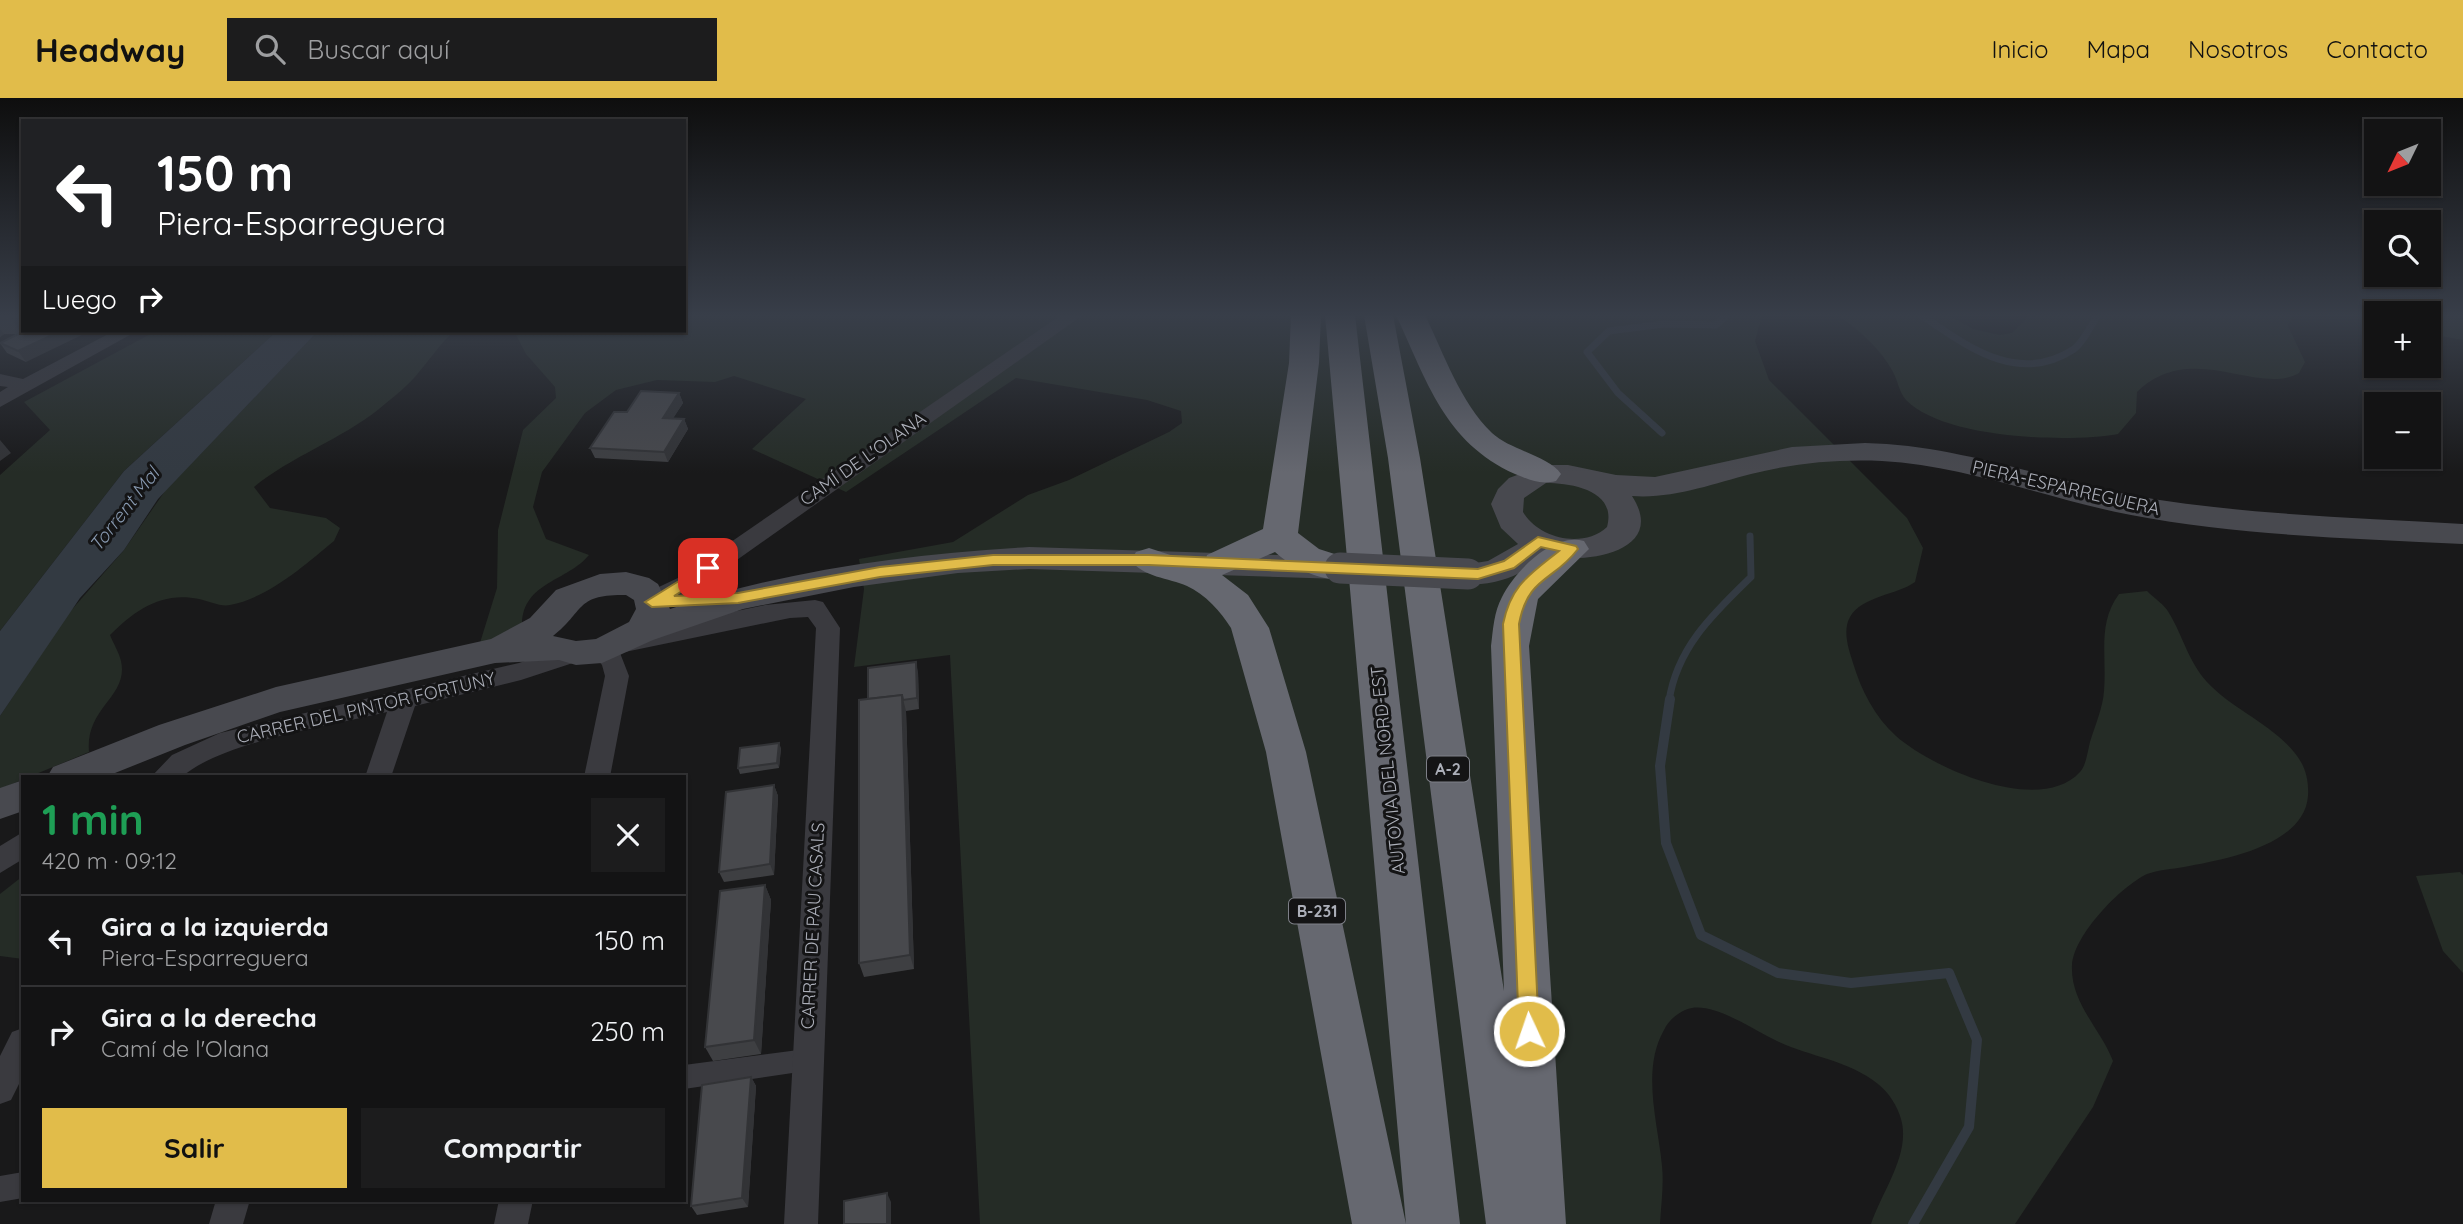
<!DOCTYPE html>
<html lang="es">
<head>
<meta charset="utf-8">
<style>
	:root { --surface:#131314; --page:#1c1c1d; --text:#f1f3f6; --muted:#9d9ea0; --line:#323234; --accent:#e1bc4a }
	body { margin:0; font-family:Quicksand,sans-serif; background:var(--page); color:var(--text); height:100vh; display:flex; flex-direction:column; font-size:26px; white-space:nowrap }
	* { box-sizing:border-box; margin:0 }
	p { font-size:23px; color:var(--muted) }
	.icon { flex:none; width:38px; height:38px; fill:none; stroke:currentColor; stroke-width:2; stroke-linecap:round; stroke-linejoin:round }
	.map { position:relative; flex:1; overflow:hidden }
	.side { position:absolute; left:21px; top:677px; width:665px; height:427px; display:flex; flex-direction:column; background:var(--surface); border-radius:0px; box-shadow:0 2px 5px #0004,0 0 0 2px var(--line) }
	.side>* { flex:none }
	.guide { position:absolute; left:21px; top:21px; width:665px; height:214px; border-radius:0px; box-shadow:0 2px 5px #0004,0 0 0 2px var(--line); background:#202124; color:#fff; overflow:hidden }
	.needle { width:46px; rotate:227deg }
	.controls { position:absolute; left:2364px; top:21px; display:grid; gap:14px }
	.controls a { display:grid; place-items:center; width:77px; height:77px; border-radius:0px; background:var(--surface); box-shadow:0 2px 5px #0004,0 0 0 2px var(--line); font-size:35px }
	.pin { position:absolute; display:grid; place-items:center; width:60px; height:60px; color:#fff; margin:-30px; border-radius:14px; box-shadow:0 4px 10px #0006 }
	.me { position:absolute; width:77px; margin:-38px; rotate:357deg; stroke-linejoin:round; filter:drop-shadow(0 0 5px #0008) }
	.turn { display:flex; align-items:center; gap:24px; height:147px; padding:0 21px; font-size:32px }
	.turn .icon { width:91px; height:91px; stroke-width:2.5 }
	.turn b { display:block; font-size:49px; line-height:60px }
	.then { display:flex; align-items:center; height:66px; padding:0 21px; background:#0003; gap:14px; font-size:26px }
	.round { display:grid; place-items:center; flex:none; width:74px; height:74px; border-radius:0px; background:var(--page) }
	.overview { display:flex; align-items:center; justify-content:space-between; height:119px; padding:0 21px }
	h1 { font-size:42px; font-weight:700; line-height:52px; color:#1e9e55 }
	.primary-button { display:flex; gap:14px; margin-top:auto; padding:14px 21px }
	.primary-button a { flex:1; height:80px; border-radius:0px; background:var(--accent); color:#111; font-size:28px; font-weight:700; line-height:80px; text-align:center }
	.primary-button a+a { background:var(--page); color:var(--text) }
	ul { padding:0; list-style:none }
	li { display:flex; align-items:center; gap:21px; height:91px; padding:0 21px; border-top:2px solid var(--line) }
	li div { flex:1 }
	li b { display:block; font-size:26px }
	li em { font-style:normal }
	header { display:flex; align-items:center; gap:42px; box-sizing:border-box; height:98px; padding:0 35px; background:var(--accent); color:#111 }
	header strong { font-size:33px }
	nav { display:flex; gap:38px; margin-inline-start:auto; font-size:24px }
	.search { width:490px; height:63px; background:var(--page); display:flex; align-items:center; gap:18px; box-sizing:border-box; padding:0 24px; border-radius:0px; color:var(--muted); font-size:26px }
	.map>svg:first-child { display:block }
	.green { fill:#252c26 }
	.water { fill:#333a42 }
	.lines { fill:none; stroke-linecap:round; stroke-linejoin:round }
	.stream-far1 { stroke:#333a42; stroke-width:7 }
	.stream { stroke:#333a42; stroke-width:10 }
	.pedestrian { fill:#3a3a3f; fill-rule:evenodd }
	.minor { fill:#3a3a3f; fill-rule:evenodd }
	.secondary { fill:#48494f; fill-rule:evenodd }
	.motorway { fill:#666870; fill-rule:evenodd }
	.secondary-bridge { stroke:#48494f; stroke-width:31 }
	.wall { fill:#3e3f42 }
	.shaded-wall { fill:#323336 }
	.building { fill:#48494d; stroke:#323336; stroke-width:2 }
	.route { fill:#e1bc4a; stroke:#927a30; stroke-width:2 }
	.labels { text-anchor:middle; stroke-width:6; stroke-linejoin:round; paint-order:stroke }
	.shield { fill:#141415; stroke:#7e8088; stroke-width:2 }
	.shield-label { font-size:16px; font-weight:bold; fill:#acafb9 }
	.street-label { font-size:18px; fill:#acafb9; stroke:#141415 }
	.water-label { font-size:19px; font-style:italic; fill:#8799b0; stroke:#141415 }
</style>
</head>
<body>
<header>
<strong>Headway</strong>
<div class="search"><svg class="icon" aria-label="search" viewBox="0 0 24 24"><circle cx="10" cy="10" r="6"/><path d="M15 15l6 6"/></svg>Buscar aquí</div>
<nav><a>Inicio</a><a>Mapa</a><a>Nosotros</a><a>Contacto</a></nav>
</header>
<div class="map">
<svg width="2463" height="1126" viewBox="0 0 2463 1126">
	<rect width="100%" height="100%" fill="#19191a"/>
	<g class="green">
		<path d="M 684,217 L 1762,217 L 1755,243 L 1769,282 L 1907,420 L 1923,450 L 1915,484 C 1897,497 1862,498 1850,519 C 1842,533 1849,552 1853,565 C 1861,592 1875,619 1896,638 C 1932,670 2040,718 2080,674 C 2086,668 2088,652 2090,644 C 2095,628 2103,609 2104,593 C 2107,557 2097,526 2119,496 L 2147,493 C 2154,500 2165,507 2169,515 C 2183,538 2188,563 2207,584 C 2232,611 2270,625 2294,654 C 2305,667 2309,681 2308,698 C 2304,748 2223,762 2184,769 C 2172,771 2158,772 2147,776 C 2120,789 2074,837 2072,867 C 2070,905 2101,931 2113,963 L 2093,1009 L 2015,1126 L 1871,1126 C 1882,1093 1911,1056 1901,1021 C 1897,1007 1889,995 1878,986 C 1847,961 1804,958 1771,940 C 1751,930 1715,906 1692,910 C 1681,912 1669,921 1664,932 C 1641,972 1658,1025 1662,1068 C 1664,1087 1661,1107 1660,1126 L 980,1126 L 950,557 L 854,569 L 864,491 L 859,461 L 953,444 L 1028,397 L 1069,382 L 1169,334 L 1182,325 L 1181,313 L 1147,302 L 1016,280 L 846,394 L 752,351 L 806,301 L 734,278 L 715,284 L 657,282 L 616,292 L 585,315 L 542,374 L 533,409 L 546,441 L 589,457 C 568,483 523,484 522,526 L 479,548 L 497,490 L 498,432 L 523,332 L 556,300 L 555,289 L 526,256 L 514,233 L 684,233 Z"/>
		<path d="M 1837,217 L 1948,217 L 1973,231 L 2000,237 L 2012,235 L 2030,217 L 2293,217 L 2288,228 L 2305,264 L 2299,275 C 2258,299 2192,241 2137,294 L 2136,315 L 2118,336 C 2068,345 1944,341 1906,302 C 1899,294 1898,283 1893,274 C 1881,251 1858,231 1837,217 Z"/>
		<path d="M 2429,217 L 2463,217 L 2463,242 L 2429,236 Z"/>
		<path d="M 156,233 L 277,233 L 124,373 L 0,533 L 0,377 L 50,332 L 24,304 Z"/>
		<path d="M 318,233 L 454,233 C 440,246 431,260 419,274 C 408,288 392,300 379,311 C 340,342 292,358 254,389 L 270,410 L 326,420 L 340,430 L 334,443 C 305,467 268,500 230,507 C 221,509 208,503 199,501 C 162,493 135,512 110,537 C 113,545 119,554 121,563 C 129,599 85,609 89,654 L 0,691 L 0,618 L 68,516 L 124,452 L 165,393 Z"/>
		<path d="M 2460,774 L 2463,777 L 2463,875 L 2443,853 L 2416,778 Z"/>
		<path d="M 23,778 L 23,861 L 0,858 L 0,796 Z"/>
	</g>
	<path class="water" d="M 277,233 L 318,233 L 158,401 L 124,452 L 80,500 L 0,618 L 0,533 L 124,373 Z"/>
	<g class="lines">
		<g class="stream-far1">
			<path d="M 1921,217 C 1967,248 2018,288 2074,251 C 2083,245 2090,229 2096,220 L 2094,217"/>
			<path d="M 1662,335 L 1618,295 L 1587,254 L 1609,233 L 1664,226 L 1716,227 L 1727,217"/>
			<path d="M 1669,603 C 1677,549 1714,515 1751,479 L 1750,438"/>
		</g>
		<path class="stream" d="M 1670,601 L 1660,668 L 1666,745 L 1701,837 L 1778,875 L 1851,885 L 1949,875 L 1977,942 L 1969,1029 L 1913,1126"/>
		<g class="pedestrian">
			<path d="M 806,951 L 815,954 L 818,962 L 815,970 L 806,973 L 684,991 L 684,967 Z"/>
			<path d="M 23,1074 L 23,1100 L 0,1104 L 0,1078 Z"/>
		</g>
		<g class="minor">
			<path d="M 1061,217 L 1083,217 L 696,491 L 660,508 L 644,508 L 640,502 L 644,496 L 680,479 Z"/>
			<path d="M 114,233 L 137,233 L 0,309 L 0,294 L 8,289 L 0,288 L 0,276 L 23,281 Z"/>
			<path d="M 815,502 L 823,504 L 840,530 L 818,1126 L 784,1126 L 816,530 L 808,519 L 790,520 L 620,555 L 629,578 L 610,679 L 584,679 L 605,578 L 602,567 L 590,553 L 593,547 L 607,546 L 609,541 L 618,538 L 765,507 Z"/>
			<path d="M 576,546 L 585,549 L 588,555 L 585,561 L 521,582 L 415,608 L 391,679 L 365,679 L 387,614 C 334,627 220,644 182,679 L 151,679 L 172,657 L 220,635 L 519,565 Z"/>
			<path d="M 23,734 L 23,761 L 0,775 L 0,748 Z"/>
			<path d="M 23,930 L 23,978 L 11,1002 L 0,1006 L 0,958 L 12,934 Z"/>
			<path d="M 216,1102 L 250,1102 L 243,1126 L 209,1126 Z"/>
			<path d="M 499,1102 L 533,1102 L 528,1126 L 494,1126 Z"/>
		</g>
		<g class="secondary">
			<path d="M 1865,345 C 1957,347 2041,380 2130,397 C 2240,417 2352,419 2463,426 L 2463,446 C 2352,440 2240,438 2131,417 C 2047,401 1968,368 1882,363 C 1838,361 1794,365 1751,376 C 1712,386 1673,401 1632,398 C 1669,455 1582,467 1545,457 C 1524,478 1486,492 1456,484 L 1452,476 L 1456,468 L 1488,463 L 1518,446 L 1501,430 L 1491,406 L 1498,391 L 1509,380 L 1544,367 L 1568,367 L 1616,377 L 1655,379 L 1792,349 ZM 1546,385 C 1573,385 1617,393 1607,429 C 1583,451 1539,441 1523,414 L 1524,400 Z"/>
			<path d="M 1029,449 L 1340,459 L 1352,462 L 1356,470 L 1352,478 L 1340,481 L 1029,471 L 958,475 L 854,489 L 743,511 L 653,542 L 602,565 L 576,567 L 559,562 L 495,565 L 280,614 L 185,647 L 105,679 L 47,679 L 53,669 L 159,627 L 276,589 L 491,541 L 530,520 L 556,492 L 600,476 L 626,474 L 649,480 L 658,486 L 670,511 C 785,472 907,456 1029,449 ZM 626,497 L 634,502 L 636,511 L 629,524 L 596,541 L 576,543 L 553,538 C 585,513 575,496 626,497 Z"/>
			<path d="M 23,682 L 23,713 L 0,721 L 0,690 Z"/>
		</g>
		<g class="motorway">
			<path d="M 1291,217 L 1321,217 L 1319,265 L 1298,435 L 1319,451 L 1347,460 L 1325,217 L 1355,217 L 1460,1126 L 1406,1126 L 1349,480 C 1325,486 1292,470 1275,454 L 1222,477 L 1248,497 L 1269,530 L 1306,654 L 1406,1126 L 1352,1126 L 1266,654 L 1231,530 C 1221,514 1205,496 1187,488 C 1169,480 1142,479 1131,462 L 1136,454 L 1149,450 L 1204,468 L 1207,457 L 1263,431 L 1289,265 Z"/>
			<path d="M 1364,217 L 1393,217 L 1420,360 L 1504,893 L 1491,548 C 1493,531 1494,514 1502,499 C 1515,473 1553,434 1584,443 L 1589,451 L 1538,501 L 1529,548 L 1566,1126 L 1486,1126 L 1388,360 Z"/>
			<path d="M 1396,217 L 1425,217 C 1444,256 1460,304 1492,335 C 1510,352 1549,358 1561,376 L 1556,383 C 1540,387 1530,382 1515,376 C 1444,344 1427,283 1396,217 Z"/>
		</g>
		<path class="secondary-bridge" d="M 1340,470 L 1468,476"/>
	</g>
	<g class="wall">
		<path d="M 0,217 L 23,217 L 26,264 L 7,255 L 0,245 L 18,236 L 4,236 L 0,239 Z"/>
		<path d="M 679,295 L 683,305 L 673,320 L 684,321 L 688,331 L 668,364 L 595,360 L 590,350 L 627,314 Z"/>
		<path d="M 918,574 L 919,611 L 906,613 L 914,871 L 864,879 L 859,865 L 868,601 Z"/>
		<path d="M 781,650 L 779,670 L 740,676 L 738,670 Z"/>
		<path d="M 774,687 L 778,698 L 774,777 L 724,784 L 719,774 Z"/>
		<path d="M 765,787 L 771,802 L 761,956 L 713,963 L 705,949 Z"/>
		<path d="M 751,979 L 756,988 L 748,1109 L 697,1117 L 691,1108 Z"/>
	</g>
	<g class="shaded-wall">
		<path d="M 9,217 L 23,217 L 23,233 L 25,233 L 22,236 Z"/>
		<path d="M 0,231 L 4,236 L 0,239 Z"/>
		<path d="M 61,233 L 90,233 L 26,264 L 18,253 Z"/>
		<path d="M 679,295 L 683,305 L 667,330 L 663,320 Z"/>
		<path d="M 684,321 L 688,331 L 668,364 L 664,354 Z"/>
		<path d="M 0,342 L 11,355 L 0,363 Z"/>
		<path d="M 916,564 L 918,574 L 919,611 L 917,600 Z"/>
		<path d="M 902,597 L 906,613 L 914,871 L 910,857 Z"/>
		<path d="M 779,645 L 781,650 L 779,670 L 777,665 Z"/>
		<path d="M 774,687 L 778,698 L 774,777 L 770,766 Z"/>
		<path d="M 765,787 L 771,802 L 761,956 L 754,942 Z"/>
		<path d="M 751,979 L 756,988 L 748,1109 L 742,1100 Z"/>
		<path d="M 887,1095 L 891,1104 L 891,1126 L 887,1126 Z"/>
	</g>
	<g class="building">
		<path d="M 24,233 L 61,233 L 18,253 L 0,245 Z"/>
		<path d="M 641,293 L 679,295 L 663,320 L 684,321 L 664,354 L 590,350 L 614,314 L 627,314 Z"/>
		<path d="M 916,564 L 917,600 L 903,602 L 902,597 L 868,601 L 868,570 Z"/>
		<path d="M 902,597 L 910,857 L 859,865 L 859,602 Z"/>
		<path d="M 779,645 L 777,665 L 738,670 L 740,650 Z"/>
		<path d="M 774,687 L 770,766 L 719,774 L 726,694 Z"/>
		<path d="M 765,787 L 754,942 L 705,949 L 720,793 Z"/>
		<path d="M 751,979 L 742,1100 L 691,1108 L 702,987 Z"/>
		<path d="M 887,1095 L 887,1126 L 844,1126 L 844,1103 Z"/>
	</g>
	<linearGradient id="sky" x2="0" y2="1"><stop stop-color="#0e0e0e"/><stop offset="0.58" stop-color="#383e49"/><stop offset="1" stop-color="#383e49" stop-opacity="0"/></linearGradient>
	<rect width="2463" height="375" fill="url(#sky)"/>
	<path class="route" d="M 1538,439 L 1576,448 L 1578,451 C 1553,484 1528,478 1519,526 L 1539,933 L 1536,940 L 1529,942 L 1522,940 L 1519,933 L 1503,526 C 1511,487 1529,477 1559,453 L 1541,449 L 1514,470 L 1478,481 L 1149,467 L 993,467 L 880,479 L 738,505 L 652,509 L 645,504 L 708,465 L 713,467 L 713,474 L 674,498 L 738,495 L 880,469 L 993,457 L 1149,457 L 1478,471 L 1504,463 Z"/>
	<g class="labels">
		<g class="shield">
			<rect x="1427" y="658.5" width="42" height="25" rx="5"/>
			<rect x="1289" y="800.5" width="56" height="25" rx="5"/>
		</g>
		<g class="shield-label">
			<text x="1448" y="677">A-2</text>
			<text x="1317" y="819">B-231</text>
		</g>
		<g class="street-label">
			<text transform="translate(863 361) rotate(-35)" y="6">CAMÍ DE L'OLANA</text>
			<text transform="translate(2066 390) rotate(13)" y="6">PIERA-ESPARREGUERA</text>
			<text transform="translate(366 610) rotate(-13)" y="6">CARRER DEL PINTOR FORTUNY</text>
			<text transform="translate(1388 672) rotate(-96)" y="6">AUTOVIA DEL NORD-EST</text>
			<text transform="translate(813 828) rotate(-87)" y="6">CARRER DE PAU CASALS</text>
		</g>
		<g class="water-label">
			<text transform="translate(124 411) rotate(-52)" y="7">Torrent Mal</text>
		</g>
	</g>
</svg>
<div class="controls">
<a><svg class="needle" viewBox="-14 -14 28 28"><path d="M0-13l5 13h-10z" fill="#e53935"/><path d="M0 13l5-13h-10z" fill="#9d9ea0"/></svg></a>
<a><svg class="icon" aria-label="search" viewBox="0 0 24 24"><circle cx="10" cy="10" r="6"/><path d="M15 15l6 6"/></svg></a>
<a>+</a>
<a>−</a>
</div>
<div class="pin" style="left:708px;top:470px;background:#d93025"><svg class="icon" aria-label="arrive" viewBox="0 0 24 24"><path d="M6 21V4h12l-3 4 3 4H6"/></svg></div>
<svg class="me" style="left:1529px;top:933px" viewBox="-20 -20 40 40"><circle r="17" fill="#e1bc4a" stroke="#fff" stroke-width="3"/><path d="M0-11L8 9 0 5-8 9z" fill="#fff"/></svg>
<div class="guide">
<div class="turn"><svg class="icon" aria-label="left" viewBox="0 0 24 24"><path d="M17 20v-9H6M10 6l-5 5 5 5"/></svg><div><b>150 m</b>Piera-Esparreguera</div></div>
<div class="then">Luego<svg class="icon" aria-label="right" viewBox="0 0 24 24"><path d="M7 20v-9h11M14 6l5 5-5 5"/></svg></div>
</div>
<section class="side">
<div class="overview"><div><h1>1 min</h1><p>420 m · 09:12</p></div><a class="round"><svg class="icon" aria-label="close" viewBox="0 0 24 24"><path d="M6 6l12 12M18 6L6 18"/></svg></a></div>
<ul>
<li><svg class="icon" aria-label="left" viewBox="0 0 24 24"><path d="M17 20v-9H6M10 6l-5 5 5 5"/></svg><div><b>Gira a la izquierda</b><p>Piera-Esparreguera</p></div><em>150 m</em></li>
<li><svg class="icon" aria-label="right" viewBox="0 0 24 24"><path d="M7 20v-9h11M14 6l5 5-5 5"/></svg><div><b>Gira a la derecha</b><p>Camí de l'Olana</p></div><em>250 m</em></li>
</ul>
<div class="primary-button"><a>Salir</a><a>Compartir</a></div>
</section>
</div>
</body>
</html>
